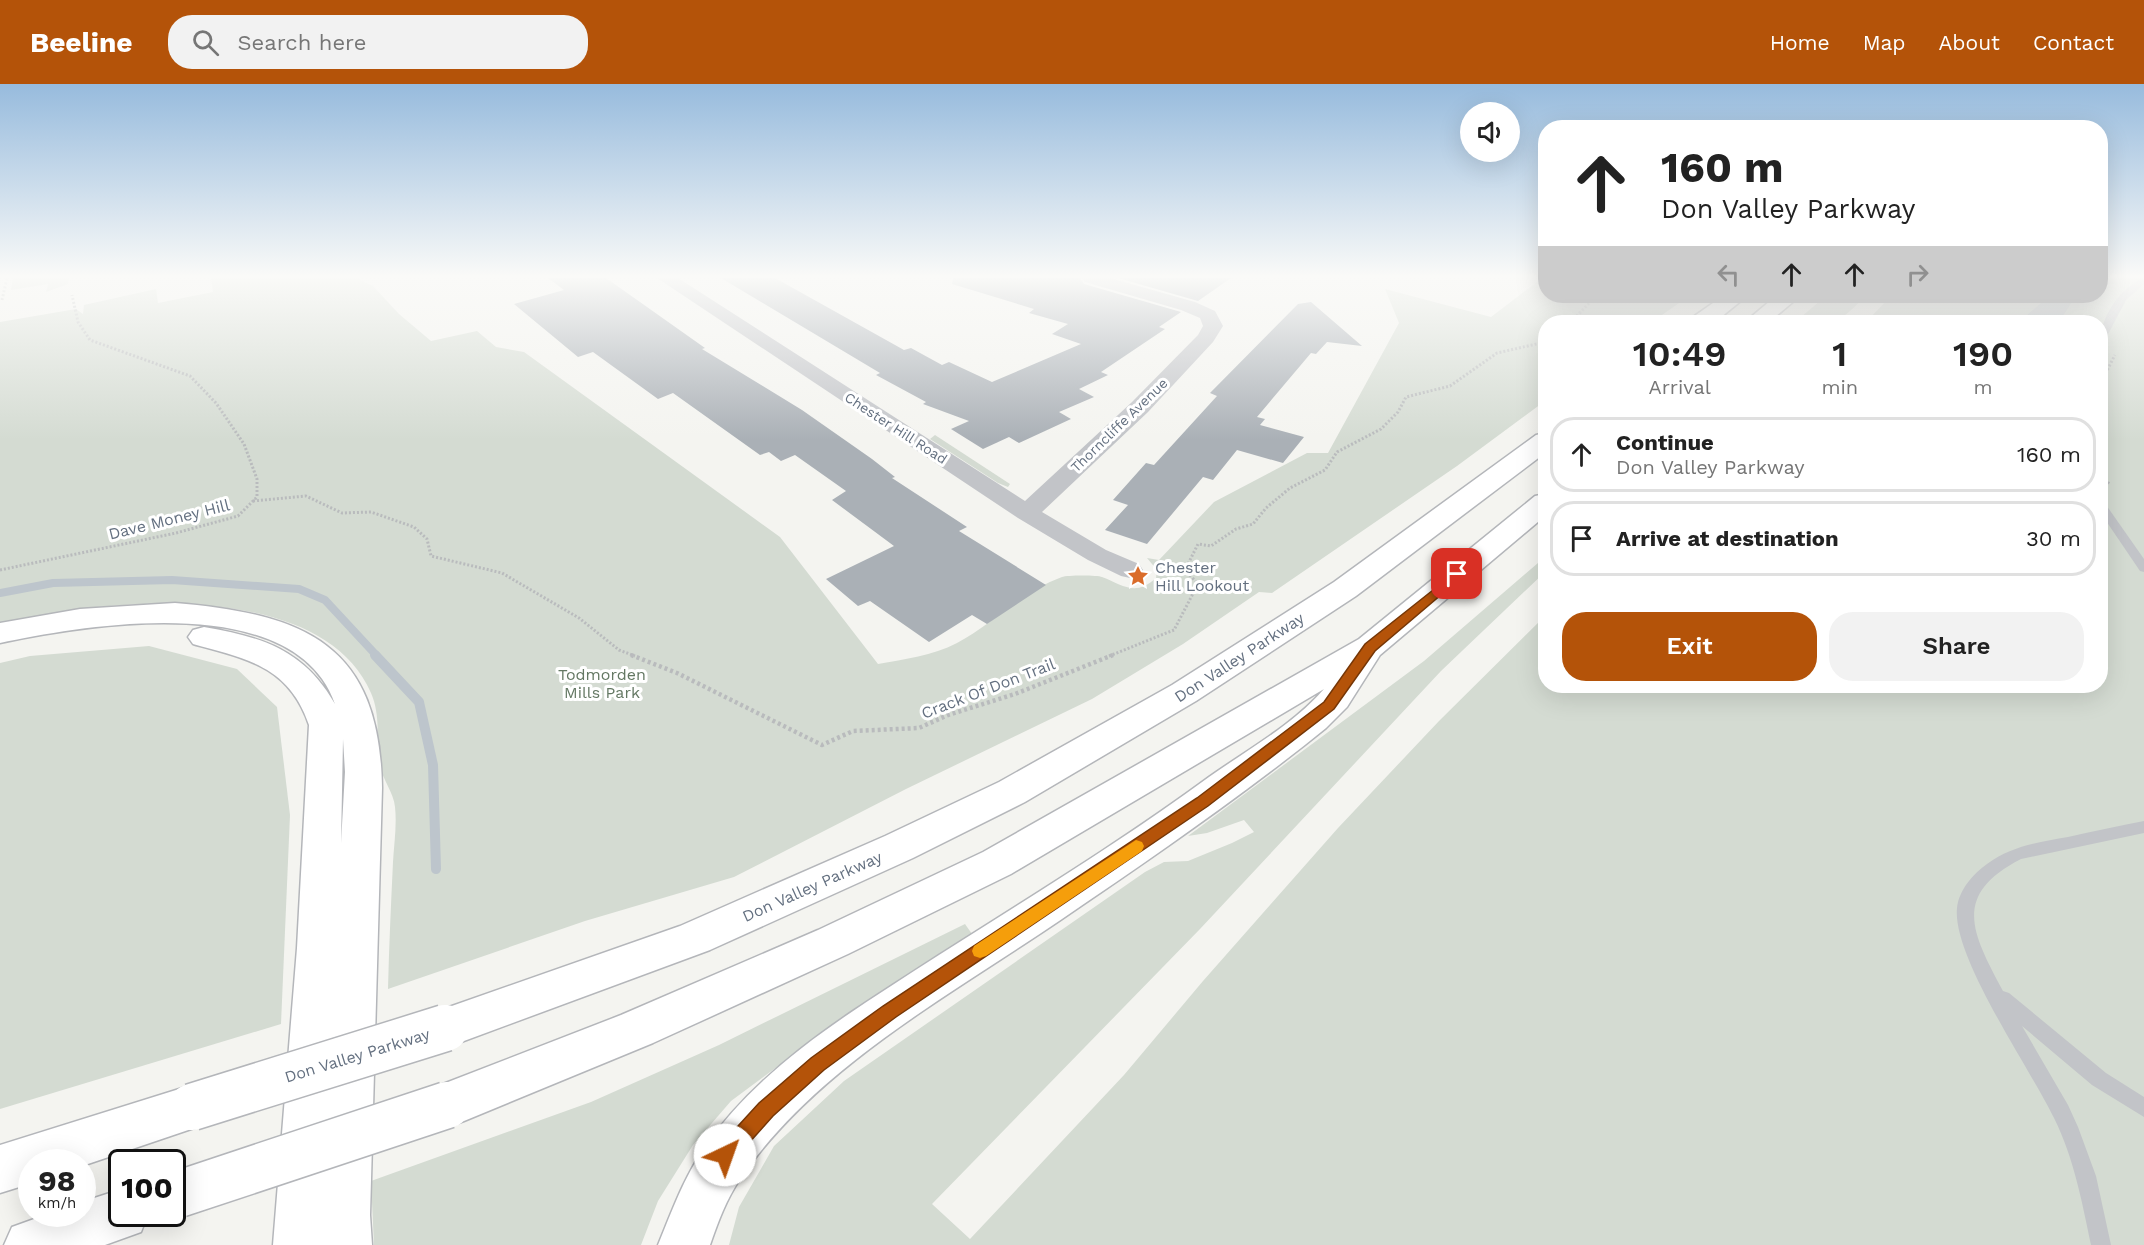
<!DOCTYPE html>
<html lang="en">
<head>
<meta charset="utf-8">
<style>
	:root { --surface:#fff; --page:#f2f2f2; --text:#222; --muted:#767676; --line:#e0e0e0; --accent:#b45309 }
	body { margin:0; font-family:"Work Sans",sans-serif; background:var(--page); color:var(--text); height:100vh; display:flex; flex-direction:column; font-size:22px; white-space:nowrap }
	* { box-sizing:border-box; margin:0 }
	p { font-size:20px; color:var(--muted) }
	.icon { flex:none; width:33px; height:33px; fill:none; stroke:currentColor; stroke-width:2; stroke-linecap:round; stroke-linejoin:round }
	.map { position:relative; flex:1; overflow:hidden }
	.panel { position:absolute; left:1538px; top:231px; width:570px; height:378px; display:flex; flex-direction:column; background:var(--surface); border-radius:24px; box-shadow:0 6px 24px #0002 }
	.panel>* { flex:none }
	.banner { position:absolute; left:1538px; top:36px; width:570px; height:183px; border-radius:24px; box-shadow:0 6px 24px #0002; background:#fff; color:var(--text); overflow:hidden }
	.buttons { position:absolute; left:1460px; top:18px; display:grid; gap:12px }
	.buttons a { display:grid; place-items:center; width:60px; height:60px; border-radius:50%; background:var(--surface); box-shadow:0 6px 24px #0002; font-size:30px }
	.speed { position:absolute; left:18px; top:1065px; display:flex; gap:12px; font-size:30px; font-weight:700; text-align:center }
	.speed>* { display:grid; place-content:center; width:78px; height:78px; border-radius:50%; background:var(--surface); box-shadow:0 6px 24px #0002; line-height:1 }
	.speed small { font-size:15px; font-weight:400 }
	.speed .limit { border:3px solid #111; border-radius:9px; background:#fff; color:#111 }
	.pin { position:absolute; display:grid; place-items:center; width:51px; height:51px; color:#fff; margin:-26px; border-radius:12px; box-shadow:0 3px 9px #0006 }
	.me { position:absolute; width:66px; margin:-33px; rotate:42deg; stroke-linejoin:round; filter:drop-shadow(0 0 4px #0008) }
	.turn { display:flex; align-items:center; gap:21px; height:126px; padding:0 24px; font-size:27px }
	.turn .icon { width:78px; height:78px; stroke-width:2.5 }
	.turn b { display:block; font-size:42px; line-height:51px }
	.lanes { display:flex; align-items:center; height:57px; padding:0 24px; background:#0003; justify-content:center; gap:30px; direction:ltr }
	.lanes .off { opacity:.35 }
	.eta { display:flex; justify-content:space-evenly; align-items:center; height:102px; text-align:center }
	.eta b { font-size:36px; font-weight:600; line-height:42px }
	.action { display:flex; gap:12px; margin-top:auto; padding:12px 24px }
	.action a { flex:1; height:69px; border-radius:24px; background:var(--accent); color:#fff; font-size:24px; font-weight:600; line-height:69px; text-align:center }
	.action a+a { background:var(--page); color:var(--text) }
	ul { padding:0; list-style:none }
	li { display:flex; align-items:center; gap:18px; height:75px; margin:0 12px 9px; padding:0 12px; border:3px solid var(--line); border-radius:24px }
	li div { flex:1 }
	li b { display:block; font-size:22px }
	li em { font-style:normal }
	header { display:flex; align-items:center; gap:36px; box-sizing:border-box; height:84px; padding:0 30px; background:var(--accent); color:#fff }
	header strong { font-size:28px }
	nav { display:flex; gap:33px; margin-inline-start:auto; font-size:21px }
	.search { width:420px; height:54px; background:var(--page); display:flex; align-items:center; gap:15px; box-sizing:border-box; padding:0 21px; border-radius:24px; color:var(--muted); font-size:22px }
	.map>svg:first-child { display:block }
	.green { fill:#d4dbd2 }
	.water { fill:#bdc5cc }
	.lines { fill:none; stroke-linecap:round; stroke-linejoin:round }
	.stream-far1 { stroke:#bdc5cc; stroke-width:8 }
	.stream { stroke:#bdc5cc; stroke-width:10 }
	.building { fill:#aab0b6 }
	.highway-casing { stroke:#b4b6ba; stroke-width:3 }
	.path-far1 { stroke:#b9bbbd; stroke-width:3; stroke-dasharray:2 2; stroke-linecap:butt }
	.path { stroke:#b9bbbd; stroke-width:4.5; stroke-dasharray:3 3; stroke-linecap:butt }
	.lane { fill:#c2c4c8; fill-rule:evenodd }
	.street { fill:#c2c4c8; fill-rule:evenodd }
	.highway { fill:#fff; fill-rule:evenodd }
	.highway-bridge-casing { stroke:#b4b6ba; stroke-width:49; stroke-linecap:butt }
	.highway-bridge { stroke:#fff; stroke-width:46 }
	.route { fill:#b45309; stroke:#753606; stroke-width:1.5 }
	.slow { fill:#f59e0b }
	.labels { text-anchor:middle; stroke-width:6; stroke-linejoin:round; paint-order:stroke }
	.far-street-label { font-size:14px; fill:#647080; stroke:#fff }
	.street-label { font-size:16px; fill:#647080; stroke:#fff }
	.poi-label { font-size:16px; fill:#647080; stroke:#fff; text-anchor:start }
	.park-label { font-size:16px; fill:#647863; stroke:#fff }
</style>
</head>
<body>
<header>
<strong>Beeline</strong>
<div class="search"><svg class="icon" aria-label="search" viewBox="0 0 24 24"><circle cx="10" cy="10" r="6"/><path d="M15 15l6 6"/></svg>Search here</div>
<nav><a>Home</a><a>Map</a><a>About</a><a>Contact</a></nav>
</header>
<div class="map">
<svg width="2144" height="1161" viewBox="0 0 2144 1161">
	<rect width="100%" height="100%" fill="#f4f4f0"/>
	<g class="green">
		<path d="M 13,194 L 69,194 L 68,200 L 46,208 L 48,200 L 11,206 Z"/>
		<path d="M 211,194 L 356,194 L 373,202 L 399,230 L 431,257 L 477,247 L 496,263 L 524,268 L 780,453 L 878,580 C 905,575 932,572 957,559 C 993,540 1023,507 1062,493 C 1067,491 1098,491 1102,493 C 1123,501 1135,513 1156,494 L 1157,486 L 1147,474 L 1159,476 L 1214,418 L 1307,369 L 1328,369 L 1399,239 L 1385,205 L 1491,233 L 1542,194 L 1545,194 L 1545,212 L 1689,212 L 1652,238 L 1545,238 L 1545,317 L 1457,382 L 1272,509 L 1259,508 L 1183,560 L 1092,615 L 906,705 L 734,793 L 585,837 L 388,905 C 389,862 391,820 393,778 C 394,760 397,741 395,723 C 394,709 382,695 380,681 C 376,656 381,632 371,609 C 321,493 98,514 0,540 L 0,238 L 76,225 L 83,230 L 84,221 L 156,205 L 158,219 L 213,208 Z"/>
		<path d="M 2100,194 L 2144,194 L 2144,1161 L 729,1161 L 739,1123 L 774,1062 L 844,997 L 1145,788 L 1164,778 L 1188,777 L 1232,759 L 1254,748 L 1244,736 L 1207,749 L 1188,752 L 1424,577 L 1545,473 L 1545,488 L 1441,587 L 1200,845 L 932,1120 L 970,1155 L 1124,991 L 1203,897 L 1338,744 L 1439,637 L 1545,532 L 1545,602 L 2100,602 L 2100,238 L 1866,238 L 1891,212 L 2100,212 Z"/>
		<path d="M 1826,212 L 1865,212 C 1837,242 1835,239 1795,238 Z"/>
		<path d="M 935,351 L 1010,400 L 1008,403 L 998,399 L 930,355 Z"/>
		<path d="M 149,562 L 237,585 L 277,623 L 290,731 L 281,940 L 0,1025 L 0,579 L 30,572 Z"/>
		<path d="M 965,840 L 972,850 L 816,954 L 731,1017 L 693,1061 L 658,1117 L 641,1161 L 374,1161 L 371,1097 L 591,1018 L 719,961 Z"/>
	</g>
	<path class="water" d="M 2049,212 L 2070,212 L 2072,218 L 2059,238 L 2019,238 Z"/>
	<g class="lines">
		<path class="stream-far1" d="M 0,509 L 53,499 L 172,496 L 299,505 L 325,516 L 377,572"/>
		<path class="stream" d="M 375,571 L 419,618 L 433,681 L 436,785"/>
	</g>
	<g class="building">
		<path d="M 548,194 L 606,194 L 705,264 L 702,265 L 802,326 L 872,375 L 895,393 L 892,394 L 967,443 L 959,447 L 1046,501 L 987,540 L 972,531 L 929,558 L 870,517 L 858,522 L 826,495 L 894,462 L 832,416 L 846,407 L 795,371 L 781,377 L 769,368 L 760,371 L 673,309 L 658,315 L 593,268 L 578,273 L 514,220 L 564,206 Z"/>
		<path d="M 721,194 L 775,194 L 904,266 L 911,264 L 942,281 L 949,278 L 992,298 L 1081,260 L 1052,250 L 1068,240 L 1029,229 L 1034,225 L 952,200 L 953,194 L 1080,194 L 1084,200 L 1181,228 L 1159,243 L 1165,245 L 1101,288 L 1108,291 L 1079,305 L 1094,313 L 1059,328 L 1071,335 L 1019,359 L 1009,353 L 983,365 L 951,345 L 969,337 L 923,320 L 926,318 L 876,291 L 880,289 Z"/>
		<path d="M 1118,194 L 1231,194 L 1198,217 Z"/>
		<path d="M 1311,218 L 1362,262 L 1327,258 L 1316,270 L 1311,269 L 1257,333 L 1265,335 L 1260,341 L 1304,353 L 1283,379 L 1237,366 L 1213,396 L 1203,393 L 1147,460 L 1105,446 L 1128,421 L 1113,416 L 1146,379 L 1154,381 L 1217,312 L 1210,309 L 1298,220 Z"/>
	</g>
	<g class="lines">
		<defs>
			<g id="highway">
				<path d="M 1723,212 L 1747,212 L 1715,238 L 1690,238 L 1693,233 Z"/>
				<path d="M 1776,212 L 1800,212 L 1769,238 L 1745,238 Z"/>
				<path d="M 1545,349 L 1545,369 L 1356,512 L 1196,617 L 1025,718 L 913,774 L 710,866 L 445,964 L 429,958 L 423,944 L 429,930 L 680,842 L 885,752 L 999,698 L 1172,601 L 1334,498 L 1536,351 Z"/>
				<path d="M 1545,410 L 1545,432 L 1380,571 L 1347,623 L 1326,644 C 1242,712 1152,774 1062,835 C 952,910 816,983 740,1095 C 726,1116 718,1138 710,1161 L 658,1161 C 672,1127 684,1093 705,1063 C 763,979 856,925 939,871 C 1030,813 1122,757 1209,693 C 1247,666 1293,641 1324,605 L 1011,790 L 848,870 L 653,959 L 464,1037 L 447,1043 L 430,1037 L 424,1021 L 430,1005 L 621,931 L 818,846 L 983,768 L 1359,555 L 1535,412 Z"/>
				<path d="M 175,519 C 305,530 380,560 382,704 L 370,1131 L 372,1161 L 273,1161 L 297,864 L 309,641 C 289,582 247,575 193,560 L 188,553 L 193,546 L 204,543 C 263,553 304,566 335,620 C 295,506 90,540 0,559 L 0,539 L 80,525 ZM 343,655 L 345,688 L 341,759 Z"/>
				<path d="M 192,1001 L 209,1007 L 215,1023 L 209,1039 L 82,1082 L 82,1078 L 32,1078 L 32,1099 L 0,1109 L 0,1061 Z"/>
				<path d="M 122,1105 L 122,1130 L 148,1130 L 141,1148 L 105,1161 L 4,1161 L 12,1143 L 48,1130 L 82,1130 L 82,1118 Z"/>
			</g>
		</defs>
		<use href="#highway" class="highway-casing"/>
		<g class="path-far1">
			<path d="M 2,216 L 7,194"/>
			<path d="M 1571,238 L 1596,212"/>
			<path d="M 2100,300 L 2115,271"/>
			<path d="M 2100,389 L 2110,401"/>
			<path d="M 253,417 L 306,412 L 342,429 L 371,428 L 414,443 L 427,455 L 431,472 L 502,489 L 579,534 L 619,566 L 635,572"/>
			<path d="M 0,486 L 176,449 L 238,432 L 257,413 L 257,395 L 244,360 L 216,319 L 190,292 L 90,256 L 78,238 L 72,211"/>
			<path d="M 1109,572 L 1174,546 L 1198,500 L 1185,486 L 1198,460 L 1211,462 L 1236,445 L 1253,440 L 1266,424 L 1290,404 L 1325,386 L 1337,368 L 1381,345 L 1398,328 L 1406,313 L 1450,302 L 1497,269 L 1545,258"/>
		</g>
		<path class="path" d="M 631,571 L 677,589 L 822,661 L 853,647 L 919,644 L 948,631 L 1015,610 L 1113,571"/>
		<g class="lane">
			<path d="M 2144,194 L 2144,200 L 2126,216 L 2105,256 L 2100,259 C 2100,234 2120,203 2144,194 Z"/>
			<path d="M 2100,417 L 2104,418 L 2144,475 L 2144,488 L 2140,487 L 2100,428 Z"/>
			<path d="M 2144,737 L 2144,749 L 2021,775 C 1951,811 1972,849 2003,907 L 2009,909 L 2106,989 L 2144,1013 L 2144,1033 L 2092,1001 L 2022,942 L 2068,1021 L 2078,1043 L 2096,1092 L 2111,1161 L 2091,1161 C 2082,1118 2074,1074 2054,1034 C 2031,986 1952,873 1957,824 C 1959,806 1973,790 1987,780 C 2011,762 2039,758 2068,753 C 2093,747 2119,742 2144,737 Z"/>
		</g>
		<path class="street" d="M 657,194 L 678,194 L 1025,417 L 1132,318 L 1198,251 L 1203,242 L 1200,234 L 1181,226 L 1085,198 L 1082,194 L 1110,194 L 1195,218 L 1215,227 L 1223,242 L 1213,258 L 1148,328 L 1042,428 L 1106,466 L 1139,480 L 1143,486 L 1139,492 L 1130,494 L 1121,492 L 1088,476 L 1018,434 Z"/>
		<use href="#highway" class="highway"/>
		<defs>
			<g id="highway-bridge">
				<path d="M 192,1023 L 445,944"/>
				<path d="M 179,1110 L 447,1021"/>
			</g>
		</defs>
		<use href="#highway-bridge" class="highway-bridge-casing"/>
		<use href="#highway-bridge" class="highway-bridge"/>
	</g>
	<linearGradient id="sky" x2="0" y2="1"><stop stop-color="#97bbdd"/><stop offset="0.54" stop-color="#fafaf8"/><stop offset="1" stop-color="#fafaf8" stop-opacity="0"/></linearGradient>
	<rect width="2144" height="356" fill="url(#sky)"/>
	<path class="route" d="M 1457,487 L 1464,490 L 1462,493 L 1375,567 L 1334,625 L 1208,722 L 896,933 L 824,986 L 773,1032 L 732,1078 L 725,1081 L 718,1078 L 715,1071 L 718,1064 L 759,1019 L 811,974 L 883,922 L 1197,714 L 1324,618 L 1365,560 Z"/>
	<path class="slow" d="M 1136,756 L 1142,758 L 1144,762 L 1142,767 L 986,872 L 980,874 L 974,872 L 972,867 L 974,862 Z"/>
	<defs>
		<symbol id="sight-bare" viewBox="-9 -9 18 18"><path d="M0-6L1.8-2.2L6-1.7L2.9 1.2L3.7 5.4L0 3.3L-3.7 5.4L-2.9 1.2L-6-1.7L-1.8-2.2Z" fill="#da6c2a" stroke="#fff" stroke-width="2.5" paint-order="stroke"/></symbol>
	</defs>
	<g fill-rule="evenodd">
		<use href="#sight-bare" x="1123" y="477" width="30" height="30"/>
	</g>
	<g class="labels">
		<g class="far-street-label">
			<text transform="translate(1119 341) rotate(-44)" y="5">Thorncliffe Avenue</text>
			<text transform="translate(896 344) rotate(33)" y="5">Chester Hill Road</text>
		</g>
		<g class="street-label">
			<text transform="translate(169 435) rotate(-14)" y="6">Dave Money Hill</text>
			<text transform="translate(1239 573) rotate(-33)" y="6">Don Valley Parkway</text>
			<text transform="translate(988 604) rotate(-21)" y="6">Crack Of Don Trail</text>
			<text transform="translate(812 802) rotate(-24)" y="6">Don Valley Parkway</text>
			<text transform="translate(357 971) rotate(-17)" y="6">Don Valley Parkway</text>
		</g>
		<g class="poi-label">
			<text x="1155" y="489">Chester<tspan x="1155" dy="18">Hill Lookout</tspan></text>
		</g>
		<g class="park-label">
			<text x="602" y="596">Todmorden<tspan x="602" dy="18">Mills Park</tspan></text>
		</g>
	</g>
</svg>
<div class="buttons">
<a><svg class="icon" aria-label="sound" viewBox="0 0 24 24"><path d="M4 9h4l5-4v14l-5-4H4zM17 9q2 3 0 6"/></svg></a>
</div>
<div class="speed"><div>98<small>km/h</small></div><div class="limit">100</div></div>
<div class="pin" style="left:1457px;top:490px;background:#d93025"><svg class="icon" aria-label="arrive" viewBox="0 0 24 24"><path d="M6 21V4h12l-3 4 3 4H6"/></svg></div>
<svg class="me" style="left:725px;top:1071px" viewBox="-20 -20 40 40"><circle r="19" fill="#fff"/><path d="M0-13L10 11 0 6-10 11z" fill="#b45309"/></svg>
<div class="banner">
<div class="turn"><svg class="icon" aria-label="ahead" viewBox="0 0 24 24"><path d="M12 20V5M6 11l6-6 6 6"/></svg><div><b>160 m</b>Don Valley Parkway</div></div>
<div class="lanes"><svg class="icon off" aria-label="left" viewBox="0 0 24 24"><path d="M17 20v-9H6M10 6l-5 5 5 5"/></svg><svg class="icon" aria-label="ahead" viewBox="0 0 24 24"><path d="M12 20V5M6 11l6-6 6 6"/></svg><svg class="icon" aria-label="ahead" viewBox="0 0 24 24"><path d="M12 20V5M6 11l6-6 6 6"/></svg><svg class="icon off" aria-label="right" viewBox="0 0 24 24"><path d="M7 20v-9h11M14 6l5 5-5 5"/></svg></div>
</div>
<section class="panel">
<div class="eta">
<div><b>10:49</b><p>Arrival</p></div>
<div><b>1</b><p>min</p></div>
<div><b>190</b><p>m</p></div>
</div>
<ul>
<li><svg class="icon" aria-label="ahead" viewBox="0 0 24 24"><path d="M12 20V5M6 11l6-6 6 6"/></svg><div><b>Continue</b><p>Don Valley Parkway</p></div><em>160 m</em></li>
<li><svg class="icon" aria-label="arrive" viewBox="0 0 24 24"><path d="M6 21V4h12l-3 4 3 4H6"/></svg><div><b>Arrive at destination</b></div><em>30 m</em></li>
</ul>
<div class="action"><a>Exit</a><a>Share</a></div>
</section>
</div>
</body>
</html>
